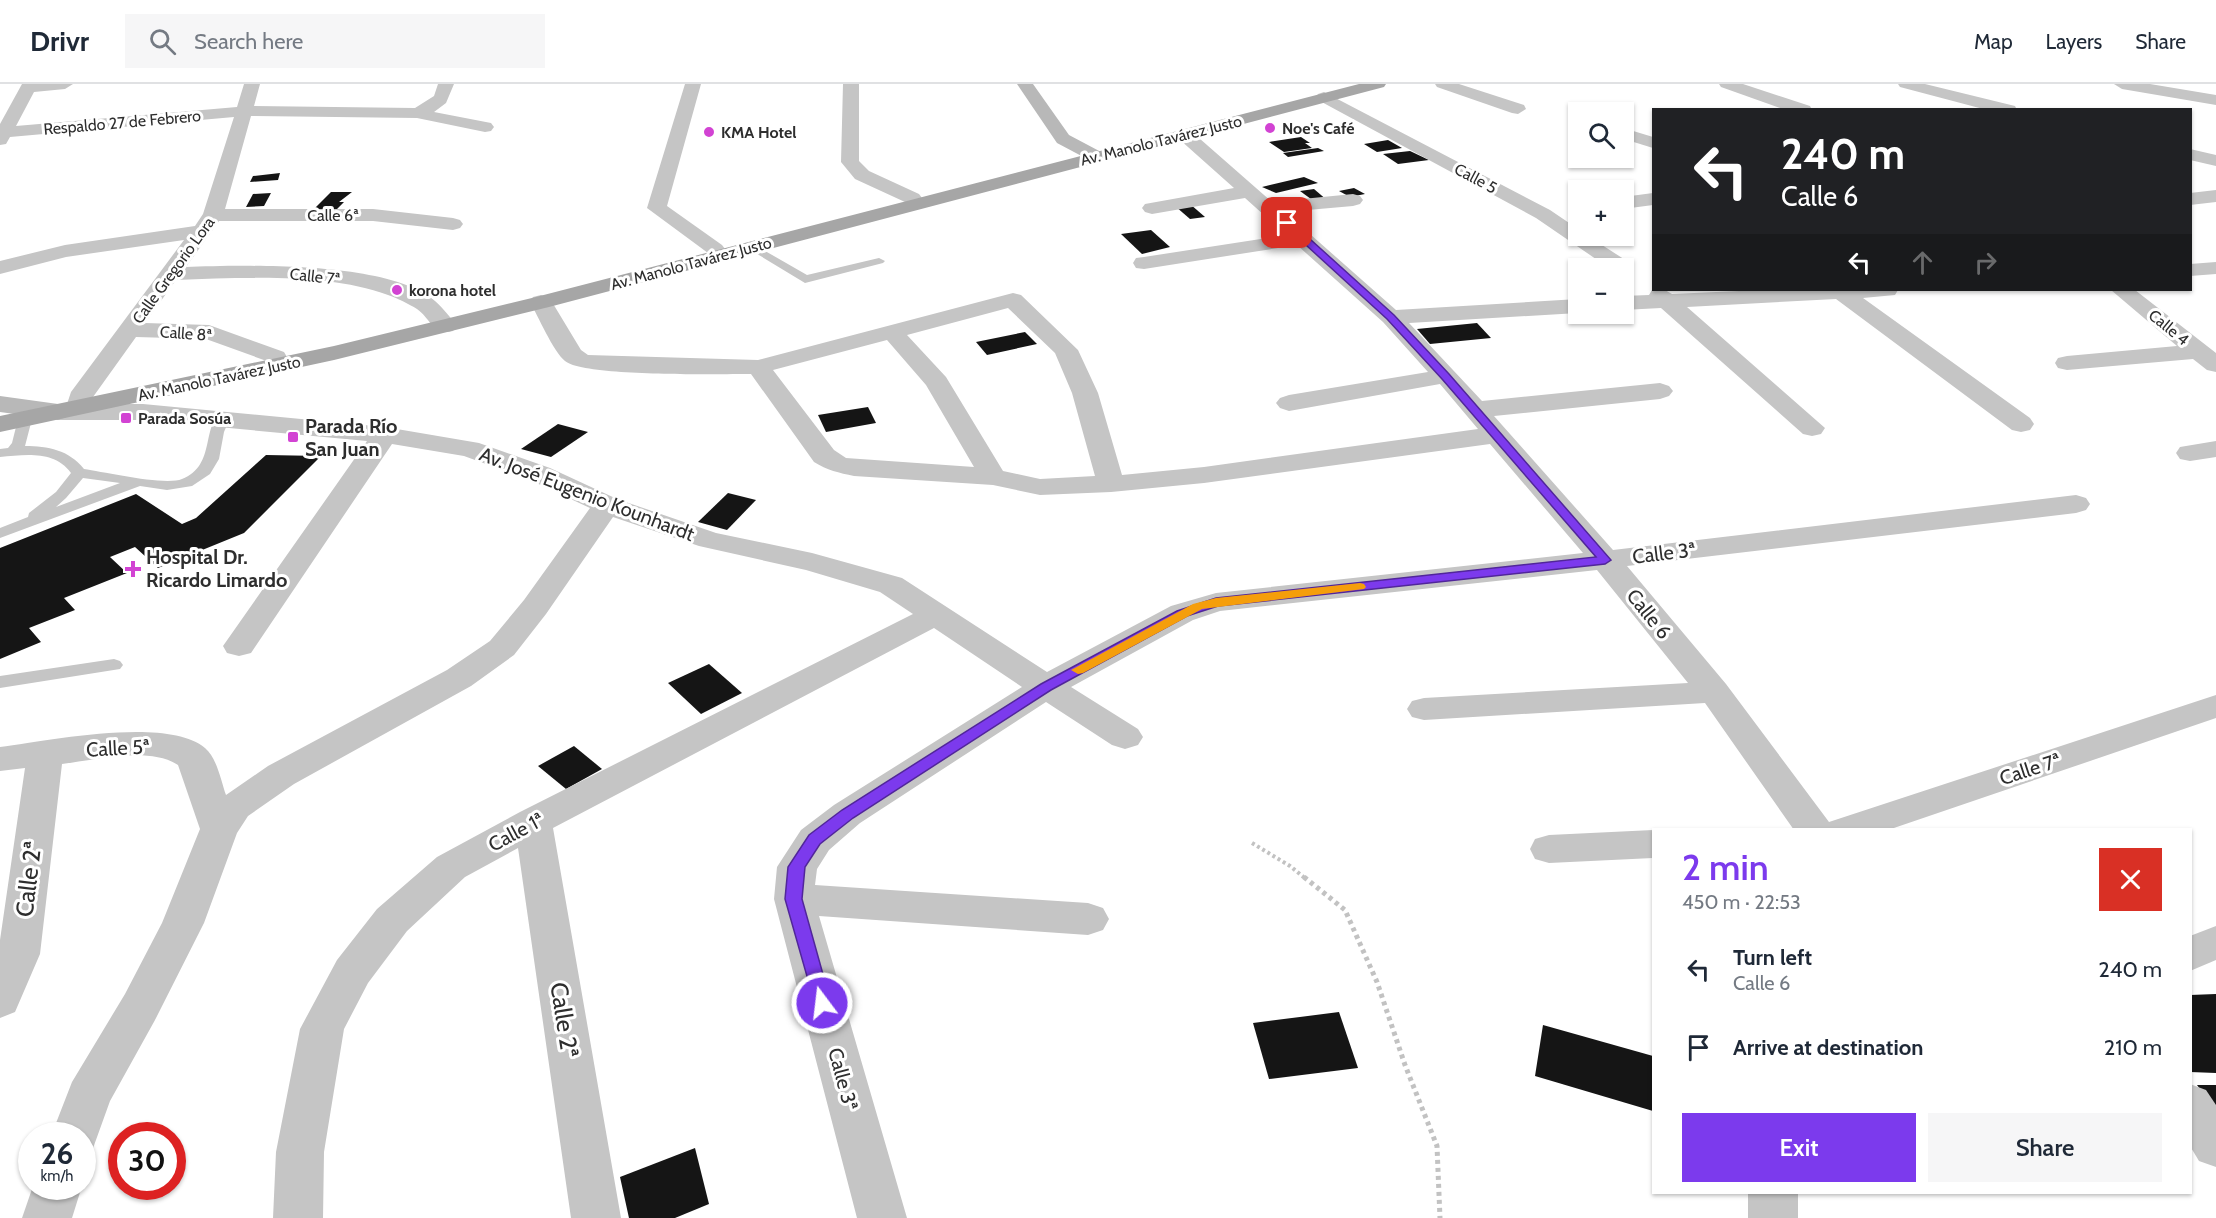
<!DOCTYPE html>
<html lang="en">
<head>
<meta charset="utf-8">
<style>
	:root { --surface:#fff; --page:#f6f6f7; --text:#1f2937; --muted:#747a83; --line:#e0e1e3; --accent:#7c3aed }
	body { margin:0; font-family:Cabin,sans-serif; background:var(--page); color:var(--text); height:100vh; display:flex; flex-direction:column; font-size:22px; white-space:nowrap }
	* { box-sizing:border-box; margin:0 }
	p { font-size:20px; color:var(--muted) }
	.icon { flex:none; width:33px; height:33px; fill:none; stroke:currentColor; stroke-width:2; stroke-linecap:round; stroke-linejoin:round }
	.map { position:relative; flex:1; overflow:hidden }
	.sheet { position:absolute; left:1652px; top:744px; width:540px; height:366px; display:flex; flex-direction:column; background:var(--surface); border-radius:0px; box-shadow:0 2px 4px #0004 }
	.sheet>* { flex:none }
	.top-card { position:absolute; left:1652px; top:24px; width:540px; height:183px; border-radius:0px; box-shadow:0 2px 4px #0004; background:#202124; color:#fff; overflow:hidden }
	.tools { position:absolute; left:1568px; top:18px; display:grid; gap:12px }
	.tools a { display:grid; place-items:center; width:66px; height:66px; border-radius:0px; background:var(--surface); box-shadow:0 2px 4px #0004; font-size:30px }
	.speed { position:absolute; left:18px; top:1038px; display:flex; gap:12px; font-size:30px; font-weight:700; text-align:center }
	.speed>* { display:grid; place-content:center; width:78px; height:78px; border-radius:50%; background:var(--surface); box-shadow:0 2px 4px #0004; line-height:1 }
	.speed small { font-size:15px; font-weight:400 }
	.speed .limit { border:9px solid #d22; background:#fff; color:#111 }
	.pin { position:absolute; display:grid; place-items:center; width:51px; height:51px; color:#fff; margin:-26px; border-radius:12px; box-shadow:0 3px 9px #0006 }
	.me { position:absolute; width:66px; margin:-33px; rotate:345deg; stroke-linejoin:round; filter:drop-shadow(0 0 4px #0008) }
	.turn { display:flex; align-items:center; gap:21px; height:126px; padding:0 30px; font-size:27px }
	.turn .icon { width:78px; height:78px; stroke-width:2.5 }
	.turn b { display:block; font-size:42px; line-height:51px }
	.lanes { display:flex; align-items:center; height:57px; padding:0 30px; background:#0003; justify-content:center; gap:30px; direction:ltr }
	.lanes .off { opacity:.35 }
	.round { display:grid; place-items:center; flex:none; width:63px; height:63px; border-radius:0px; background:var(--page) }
	.summary { display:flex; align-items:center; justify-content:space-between; height:102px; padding:0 30px }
	h1 { font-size:36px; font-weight:600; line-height:45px; color:var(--accent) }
	.action { display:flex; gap:12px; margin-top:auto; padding:12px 30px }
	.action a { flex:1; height:69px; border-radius:0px; background:var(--accent); color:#fff; font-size:24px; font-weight:600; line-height:69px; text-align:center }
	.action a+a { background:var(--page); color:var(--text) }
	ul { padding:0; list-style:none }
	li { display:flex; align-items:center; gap:18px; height:78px; padding:0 30px }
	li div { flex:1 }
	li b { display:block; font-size:22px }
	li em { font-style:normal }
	header { display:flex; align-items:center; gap:36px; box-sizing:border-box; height:84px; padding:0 30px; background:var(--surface); border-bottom:2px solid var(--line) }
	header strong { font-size:28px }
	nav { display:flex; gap:33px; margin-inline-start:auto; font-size:21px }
	.search { width:420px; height:54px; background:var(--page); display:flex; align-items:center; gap:15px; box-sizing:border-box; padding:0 21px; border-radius:0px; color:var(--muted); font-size:22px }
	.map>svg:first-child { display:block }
	.building { fill:#151515 }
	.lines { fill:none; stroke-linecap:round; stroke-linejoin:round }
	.path-far1 { stroke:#c2c2c2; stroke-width:4; stroke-dasharray:3 3; stroke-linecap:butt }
	.path { stroke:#c2c2c2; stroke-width:5; stroke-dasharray:4 4; stroke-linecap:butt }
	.lane { fill:#c5c5c5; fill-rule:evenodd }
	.street { fill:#c5c5c5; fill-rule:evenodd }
	.secondary { fill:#b8b8b8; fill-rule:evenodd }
	.primary { fill:#a6a6a6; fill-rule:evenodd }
	.route { fill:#7c3aed; stroke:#51269a; stroke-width:1.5 }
	.slow { fill:#f59e0b }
	.poi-dot { fill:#d243d3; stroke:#fff; stroke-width:2 }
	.labels { text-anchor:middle; stroke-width:6; stroke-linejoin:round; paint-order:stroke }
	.far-street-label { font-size:16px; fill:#2e2e2e; stroke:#fff }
	.far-poi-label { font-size:16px; font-weight:bold; fill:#2e2e2e; stroke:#fff; text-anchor:start }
	.poi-label { font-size:20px; font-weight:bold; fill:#2e2e2e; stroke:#fff; text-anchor:start }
	.street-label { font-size:20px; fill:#2e2e2e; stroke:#fff }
	.near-street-label { font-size:24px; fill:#2e2e2e; stroke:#fff }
</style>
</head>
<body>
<header>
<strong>Drivr</strong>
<div class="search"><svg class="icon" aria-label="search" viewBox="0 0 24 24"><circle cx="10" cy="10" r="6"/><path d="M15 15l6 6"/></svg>Search here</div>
<nav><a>Map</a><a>Layers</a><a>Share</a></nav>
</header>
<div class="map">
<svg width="2216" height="1134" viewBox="0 0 2216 1134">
	<rect width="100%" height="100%" fill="#fff"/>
	<g class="building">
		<path d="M 1301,53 L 1310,59 L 1305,59 L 1312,64 L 1284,68 L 1269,58 Z"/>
		<path d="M 1388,56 L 1402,64 L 1377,68 L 1364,60 Z"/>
		<path d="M 1318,64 L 1324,67 L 1288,73 L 1283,69 Z"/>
		<path d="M 1410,67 L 1429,76 L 1398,80 L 1383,70 Z"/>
		<path d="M 280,89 L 278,96 L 250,98 L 253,92 Z"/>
		<path d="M 1304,93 L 1318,99 L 1276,109 L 1262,103 Z"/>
		<path d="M 1354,104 L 1365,110 L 1350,113 L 1339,107 Z"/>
		<path d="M 1314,105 L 1328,117 L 1315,118 L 1300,107 Z"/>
		<path d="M 331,108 L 352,108 L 339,118 L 344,118 L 337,125 L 314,125 Z"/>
		<path d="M 271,109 L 264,122 L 246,123 L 253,110 Z"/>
		<path d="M 1190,120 L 1205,133 L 1190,135 L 1175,122 Z"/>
		<path d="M 1151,146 L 1170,163 L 1142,170 L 1121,150 Z"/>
		<path d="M 1477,239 L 1491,254 L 1430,260 L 1417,245 Z"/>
		<path d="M 1025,248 L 1037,260 L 987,271 L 976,258 Z"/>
		<path d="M 868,323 L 876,339 L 826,348 L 818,331 Z"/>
		<path d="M 558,340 L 588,348 L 551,373 L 521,365 Z"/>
		<path d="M 266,371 L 321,372 L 244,449 L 158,484 L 135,463 L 110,473 L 127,489 L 64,514 L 75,526 L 29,544 L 41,558 L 0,575 L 0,464 L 136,410 L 182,440 L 196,434 Z"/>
		<path d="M 728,409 L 756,416 L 727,446 L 698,438 Z"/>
		<path d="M 709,580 L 742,609 L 701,630 L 668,599 Z"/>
		<path d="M 574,662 L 602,685 L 566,705 L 538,682 Z"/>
		<path d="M 2216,910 L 2216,989 L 2190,988 L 2190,911 Z"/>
		<path d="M 1339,928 L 1358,984 L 1269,995 L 1253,939 Z"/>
		<path d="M 1543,941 L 1653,972 L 1653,1027 L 1535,992 Z"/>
		<path d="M 2197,1001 L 2216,1001 L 2216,1028 Z"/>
		<path d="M 695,1064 L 709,1120 L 675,1134 L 629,1134 L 620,1093 Z"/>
	</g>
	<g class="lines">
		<path class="path-far1" d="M 1252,759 L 1290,782 L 1306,795"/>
		<path class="path" d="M 1304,793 L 1345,826 L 1377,898 L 1405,981 L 1437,1062 L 1440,1134"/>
		<g class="lane">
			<path d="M 753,160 L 807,191 L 879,174 L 885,177 L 883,179 L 805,199 L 749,165 L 747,163 Z"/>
			<path d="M 25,331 L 32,335 L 25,362 C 48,362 69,366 84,385 C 105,388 165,402 182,395 C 217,382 201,337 222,332 L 229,336 L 224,348 L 219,375 L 210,390 L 192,402 L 167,406 L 140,402 L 0,454 L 0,444 L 28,433 L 29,429 L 56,408 L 71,389 C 54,366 25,371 0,373 L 0,365 L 8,364 L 12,359 L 18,335 ZM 83,394 L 120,399 L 56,423 L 66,414 Z"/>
			<path d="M 114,575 L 120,577 L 123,581 L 120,585 L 0,604 L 0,592 Z"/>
		</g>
		<g class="street">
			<path d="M 22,0 L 73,0 L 65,5 L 34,8 L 16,42 L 237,23 L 244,0 L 260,0 L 254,22 L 415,24 L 434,12 L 438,0 L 454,0 L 446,19 L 434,28 L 491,39 L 494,43 L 491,47 L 485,48 L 417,34 L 251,32 L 225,125 L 373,125 L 453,134 L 460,136 L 463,140 L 460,144 L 453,146 L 373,137 L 219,137 L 186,183 C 246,181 389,177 435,217 C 443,224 451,234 457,242 L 453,247 C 433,252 431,235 417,225 C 409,220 397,214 388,211 C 325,188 243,194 176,196 L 145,239 L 209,241 L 284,268 L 287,273 L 284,278 L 275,280 L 206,255 L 136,253 L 93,313 L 92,320 L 143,320 L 385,343 L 479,359 L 550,384 L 617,415 L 716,449 L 812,469 L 902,494 L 1047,588 L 1171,522 L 1216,509 L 1583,469 L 1490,360 L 1204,399 L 1111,408 L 1040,411 L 993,401 L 854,392 C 839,389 827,386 814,378 L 751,290 C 719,290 584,293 565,277 C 553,267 538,232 530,218 L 533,213 L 541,211 L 549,213 L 581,266 L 588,271 L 758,276 L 1013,209 L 1021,211 L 1078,266 L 1098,309 L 1122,391 L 1204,383 L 1478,345 L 1440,300 L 1289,327 L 1280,324 L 1276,319 L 1280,314 L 1289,311 L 1428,288 L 1383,238 L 1297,161 L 1144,185 L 1136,184 L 1133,179 L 1136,174 L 1144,173 L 1286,151 L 1245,114 L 1152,130 L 1145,128 L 1142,124 L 1145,120 L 1234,104 L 1179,55 L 1176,51 L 1179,47 L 1191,47 L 1272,118 L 1353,110 L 1360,112 L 1363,116 L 1360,120 L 1353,122 L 1285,128 L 1396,226 L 1578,215 L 1578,229 L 1409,239 L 1482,317 L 1660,299 L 1669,302 L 1673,307 L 1669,312 L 1660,315 L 1494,332 L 1613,466 L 2076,411 L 2086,414 L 2090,420 L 2086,426 L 2076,429 L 1627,482 L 1726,600 L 1829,738 L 2216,611 L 2216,634 L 1888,746 L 1794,746 L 1705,619 L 1424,636 L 1412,633 L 1407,625 L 1412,617 L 1424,614 L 1688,599 L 1597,486 L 1220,527 L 1193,536 L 1071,603 L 1138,645 L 1143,653 L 1138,661 L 1125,665 L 1112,661 L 1046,618 L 860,739 L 829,766 L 817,785 L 815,801 L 1088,819 L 1103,824 L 1109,835 L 1103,846 L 1088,851 L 819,832 L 907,1134 L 857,1134 L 774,815 L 777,783 L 801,746 L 834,721 L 1022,603 L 934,544 L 553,744 L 621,1134 L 571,1134 L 518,764 L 465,793 L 407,847 L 368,899 L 344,945 L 324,1068 L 323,1134 L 273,1134 L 276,1068 L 300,945 L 337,876 L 377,825 L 437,773 L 520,728 L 913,530 L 880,508 L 806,486 L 699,462 L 613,433 L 546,530 L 514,571 L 471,602 L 294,700 L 248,732 L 237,749 L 204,839 L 155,936 L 110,1017 L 92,1067 L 82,1070 L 82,1052 L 51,1052 L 72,998 L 125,910 L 162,839 L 200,745 L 178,681 C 149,662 95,676 62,680 L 40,870 L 15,928 L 0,934 L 0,856 L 25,684 L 0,687 L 0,663 C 49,657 167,632 205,664 C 217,674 221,697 226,711 L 268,682 L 447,586 L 490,557 L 524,516 L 590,424 L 530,396 L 464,372 L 392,360 L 251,569 L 239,572 L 227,569 L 223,562 L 367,357 L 143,336 L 58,336 L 49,333 L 45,328 L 49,323 L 67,320 L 71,308 L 184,156 L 66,173 L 0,190 L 0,177 L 65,161 L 195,142 L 203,130 L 234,33 L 10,53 L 6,60 L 0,61 L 0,40 ZM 1008,224 L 1055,269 L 1072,309 L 1095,392 L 1040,395 L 1003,387 L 946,293 L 907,251 ZM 887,256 L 926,301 L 974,383 L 846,374 L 834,366 L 773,286 Z"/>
			<path d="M 685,0 L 701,0 L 667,122 L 722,161 L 725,165 L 722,169 L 715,171 L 708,169 L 647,124 Z"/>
			<path d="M 843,0 L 859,0 L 859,77 L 869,87 L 919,110 L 922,114 L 919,118 L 905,118 L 855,95 L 841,78 Z"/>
			<path d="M 1435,0 L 1459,0 L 1524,21 L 1526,25 L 1518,30 L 1512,29 L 1437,3 Z"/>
			<path d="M 1719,0 L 1743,0 L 1810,22 L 1812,26 L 1786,26 L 1721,3 Z"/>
			<path d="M 1898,0 L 1925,0 L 2015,22 L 2017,26 L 1987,26 L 1900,3 Z"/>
			<path d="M 2114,0 L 2150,0 L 2216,11 L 2216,21 L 2122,5 Z"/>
			<path d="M 1324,8 L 1550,126 L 1578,145 L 1578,152 L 1588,152 L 1630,179 L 1633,184 L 1630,189 L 1623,190 L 1623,184 L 1609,184 L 1536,134 L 1318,16 L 1316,13 L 1318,10 Z"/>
			<path d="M 1630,46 L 1653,53 L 1653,64 L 1624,55 L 1624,47 Z"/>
			<path d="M 2190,65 L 2216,71 L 2216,82 L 2190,76 Z"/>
			<path d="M 2216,106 L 2216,118 L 2190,121 L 2190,109 Z"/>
			<path d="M 1653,109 L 1653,121 L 1623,125 L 1623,113 Z"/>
			<path d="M 2216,178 L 2216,190 L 2190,192 L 2190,180 Z"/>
			<path d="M 1652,206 L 1665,206 L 1672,210 L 1761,206 L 1898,206 L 1895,211 L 1863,214 L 2030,334 L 2034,340 L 2030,346 L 2021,348 L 2012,346 L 1836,215 L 1687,223 L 1825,344 L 1821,350 L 1812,352 L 1803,350 L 1661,224 L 1623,226 L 1623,212 L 1649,211 Z"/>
			<path d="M 2111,206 L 2135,206 L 2216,269 L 2216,288 L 2207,286 L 2193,275 L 2067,286 L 2058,284 L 2055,279 L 2058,274 L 2067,272 L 2177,262 Z"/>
			<path d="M 2216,357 L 2216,373 L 2190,377 L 2180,375 L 2176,369 L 2180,363 Z"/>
			<path d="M 1653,746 L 1653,774 L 1549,779 L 1535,775 L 1530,765 L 1535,755 L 1549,751 Z"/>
			<path d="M 2216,842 L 2216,876 L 2190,887 L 2190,852 Z"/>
			<path d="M 2190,1000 L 2206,1006 L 2216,1021 L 2216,1083 L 2199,1077 L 2190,1062 Z"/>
			<path d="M 33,1102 L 82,1102 L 72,1134 L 22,1134 Z"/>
			<rect x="1748" y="1108" width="50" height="26"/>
		</g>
		<g class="secondary">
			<path d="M 1017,0 L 1033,0 L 1069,51 L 1103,69 L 1106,73 L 1103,77 L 1091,77 L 1057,59 Z"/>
			<path d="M 0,312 L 58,320 L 67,323 L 71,328 L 67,333 L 58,336 L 0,328 Z"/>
		</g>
		<path class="primary" d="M 1359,0 L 1386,0 L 1384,3 L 549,223 L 334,276 L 0,348 L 0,332 L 334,262 L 536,213 Z"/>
	</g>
	<path class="route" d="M 1284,137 L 1290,137 L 1394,231 L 1449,290 L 1611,476 L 1605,480 L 1218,522 L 1187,532 L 1051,606 L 853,734 L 820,760 L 805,783 L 802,815 L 831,919 L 829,924 L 822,926 L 816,924 L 785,815 L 788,783 L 809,751 L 842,726 L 1041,600 L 1177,527 L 1216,514 L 1596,473 L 1442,295 L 1387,235 L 1284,141 Z"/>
	<path class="slow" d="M 1360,499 L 1364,500 L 1366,503 L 1364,505 L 1202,525 L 1083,589 L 1078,590 L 1071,586 L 1193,520 L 1216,514 Z"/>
	<g class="poi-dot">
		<circle cx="1270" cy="44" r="6"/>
		<circle cx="709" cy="48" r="6"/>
		<circle cx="397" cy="206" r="6"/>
		<rect x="120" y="328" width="12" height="12" rx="3"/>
		<rect x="287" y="347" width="12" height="12" rx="3"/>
		<path d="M130 476h6v6h6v6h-6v6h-6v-6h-6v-6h6z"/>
	</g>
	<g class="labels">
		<g class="far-street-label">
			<text transform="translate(122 38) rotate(-5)" y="6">Respaldo 27 de Febrero</text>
			<text transform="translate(1161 56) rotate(-14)" y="6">Av. Manolo Tavárez Justo</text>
			<text transform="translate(1476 94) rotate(28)" y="6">Calle 5</text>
			<text x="333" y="137">Calle 6ª</text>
			<text transform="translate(691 179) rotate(-15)" y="6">Av. Manolo Tavárez Justo</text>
			<text transform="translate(173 186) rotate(-54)" y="6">Calle Gregorio Lora</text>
			<text transform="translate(315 192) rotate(6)" y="6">Calle 7ª</text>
			<text transform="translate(2169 243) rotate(39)" y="6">Calle 4</text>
			<text transform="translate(186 249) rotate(4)" y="6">Calle 8ª</text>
			<text transform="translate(219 294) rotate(-12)" y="6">Av. Manolo Tavárez Justo</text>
		</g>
		<g class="far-poi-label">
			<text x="1282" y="50">Noe's Café</text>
			<text x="721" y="54">KMA Hotel</text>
			<text x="409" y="212">korona hotel</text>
			<text x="138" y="340">Parada Sosúa</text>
		</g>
		<g class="poi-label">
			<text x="305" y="349">Parada Río<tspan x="305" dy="23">San Juan</tspan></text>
			<text x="146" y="480">Hospital Dr.<tspan x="146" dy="23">Ricardo Limardo</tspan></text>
		</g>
		<g class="street-label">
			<text transform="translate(587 410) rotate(21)" y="7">Av. José Eugenio Kounhardt</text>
			<text transform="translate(1664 469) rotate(-7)" y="7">Calle 3ª</text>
			<text transform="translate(1649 530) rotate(51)" y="7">Calle 6</text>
			<text transform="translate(118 664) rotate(-3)" y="7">Calle 5ª</text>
			<text transform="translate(2030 685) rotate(-18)" y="7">Calle 7ª</text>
			<text transform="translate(516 748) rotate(-28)" y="7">Calle 1ª</text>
			<text transform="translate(843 995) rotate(75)" y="7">Calle 3ª</text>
		</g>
		<g class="near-street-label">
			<text transform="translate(29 795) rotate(-83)" y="8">Calle 2ª</text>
			<text transform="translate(564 936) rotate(81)" y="8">Calle 2ª</text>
		</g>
	</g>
</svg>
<div class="tools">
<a><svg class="icon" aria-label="search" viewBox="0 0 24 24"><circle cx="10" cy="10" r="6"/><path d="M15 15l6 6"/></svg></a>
<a>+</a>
<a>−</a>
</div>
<div class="speed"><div>26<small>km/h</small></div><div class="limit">30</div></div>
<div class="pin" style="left:1287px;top:139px;background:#d93025"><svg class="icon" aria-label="arrive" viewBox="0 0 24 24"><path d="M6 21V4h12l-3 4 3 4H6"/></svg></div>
<svg class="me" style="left:822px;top:919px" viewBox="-20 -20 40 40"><circle r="17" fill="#7c3aed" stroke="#fff" stroke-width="3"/><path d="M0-11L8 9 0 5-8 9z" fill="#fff"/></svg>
<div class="top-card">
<div class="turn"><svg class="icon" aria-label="left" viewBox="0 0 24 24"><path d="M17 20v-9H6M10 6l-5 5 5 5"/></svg><div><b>240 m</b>Calle 6</div></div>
<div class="lanes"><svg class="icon" aria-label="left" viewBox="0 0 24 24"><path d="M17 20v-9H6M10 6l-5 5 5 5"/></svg><svg class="icon off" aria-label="ahead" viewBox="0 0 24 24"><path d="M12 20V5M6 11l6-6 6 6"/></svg><svg class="icon off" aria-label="right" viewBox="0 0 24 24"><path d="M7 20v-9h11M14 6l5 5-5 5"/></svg></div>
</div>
<section class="sheet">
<div class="summary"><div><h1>2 min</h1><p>450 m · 22:53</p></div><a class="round" style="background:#d93025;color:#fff"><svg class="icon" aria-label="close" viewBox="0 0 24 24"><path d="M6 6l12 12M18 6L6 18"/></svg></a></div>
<ul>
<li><svg class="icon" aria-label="left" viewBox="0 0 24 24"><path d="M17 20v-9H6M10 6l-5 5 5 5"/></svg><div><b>Turn left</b><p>Calle 6</p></div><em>240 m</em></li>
<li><svg class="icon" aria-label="arrive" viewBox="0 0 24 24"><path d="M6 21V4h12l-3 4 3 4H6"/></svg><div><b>Arrive at destination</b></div><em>210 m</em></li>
</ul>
<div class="action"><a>Exit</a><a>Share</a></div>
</section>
</div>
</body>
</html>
